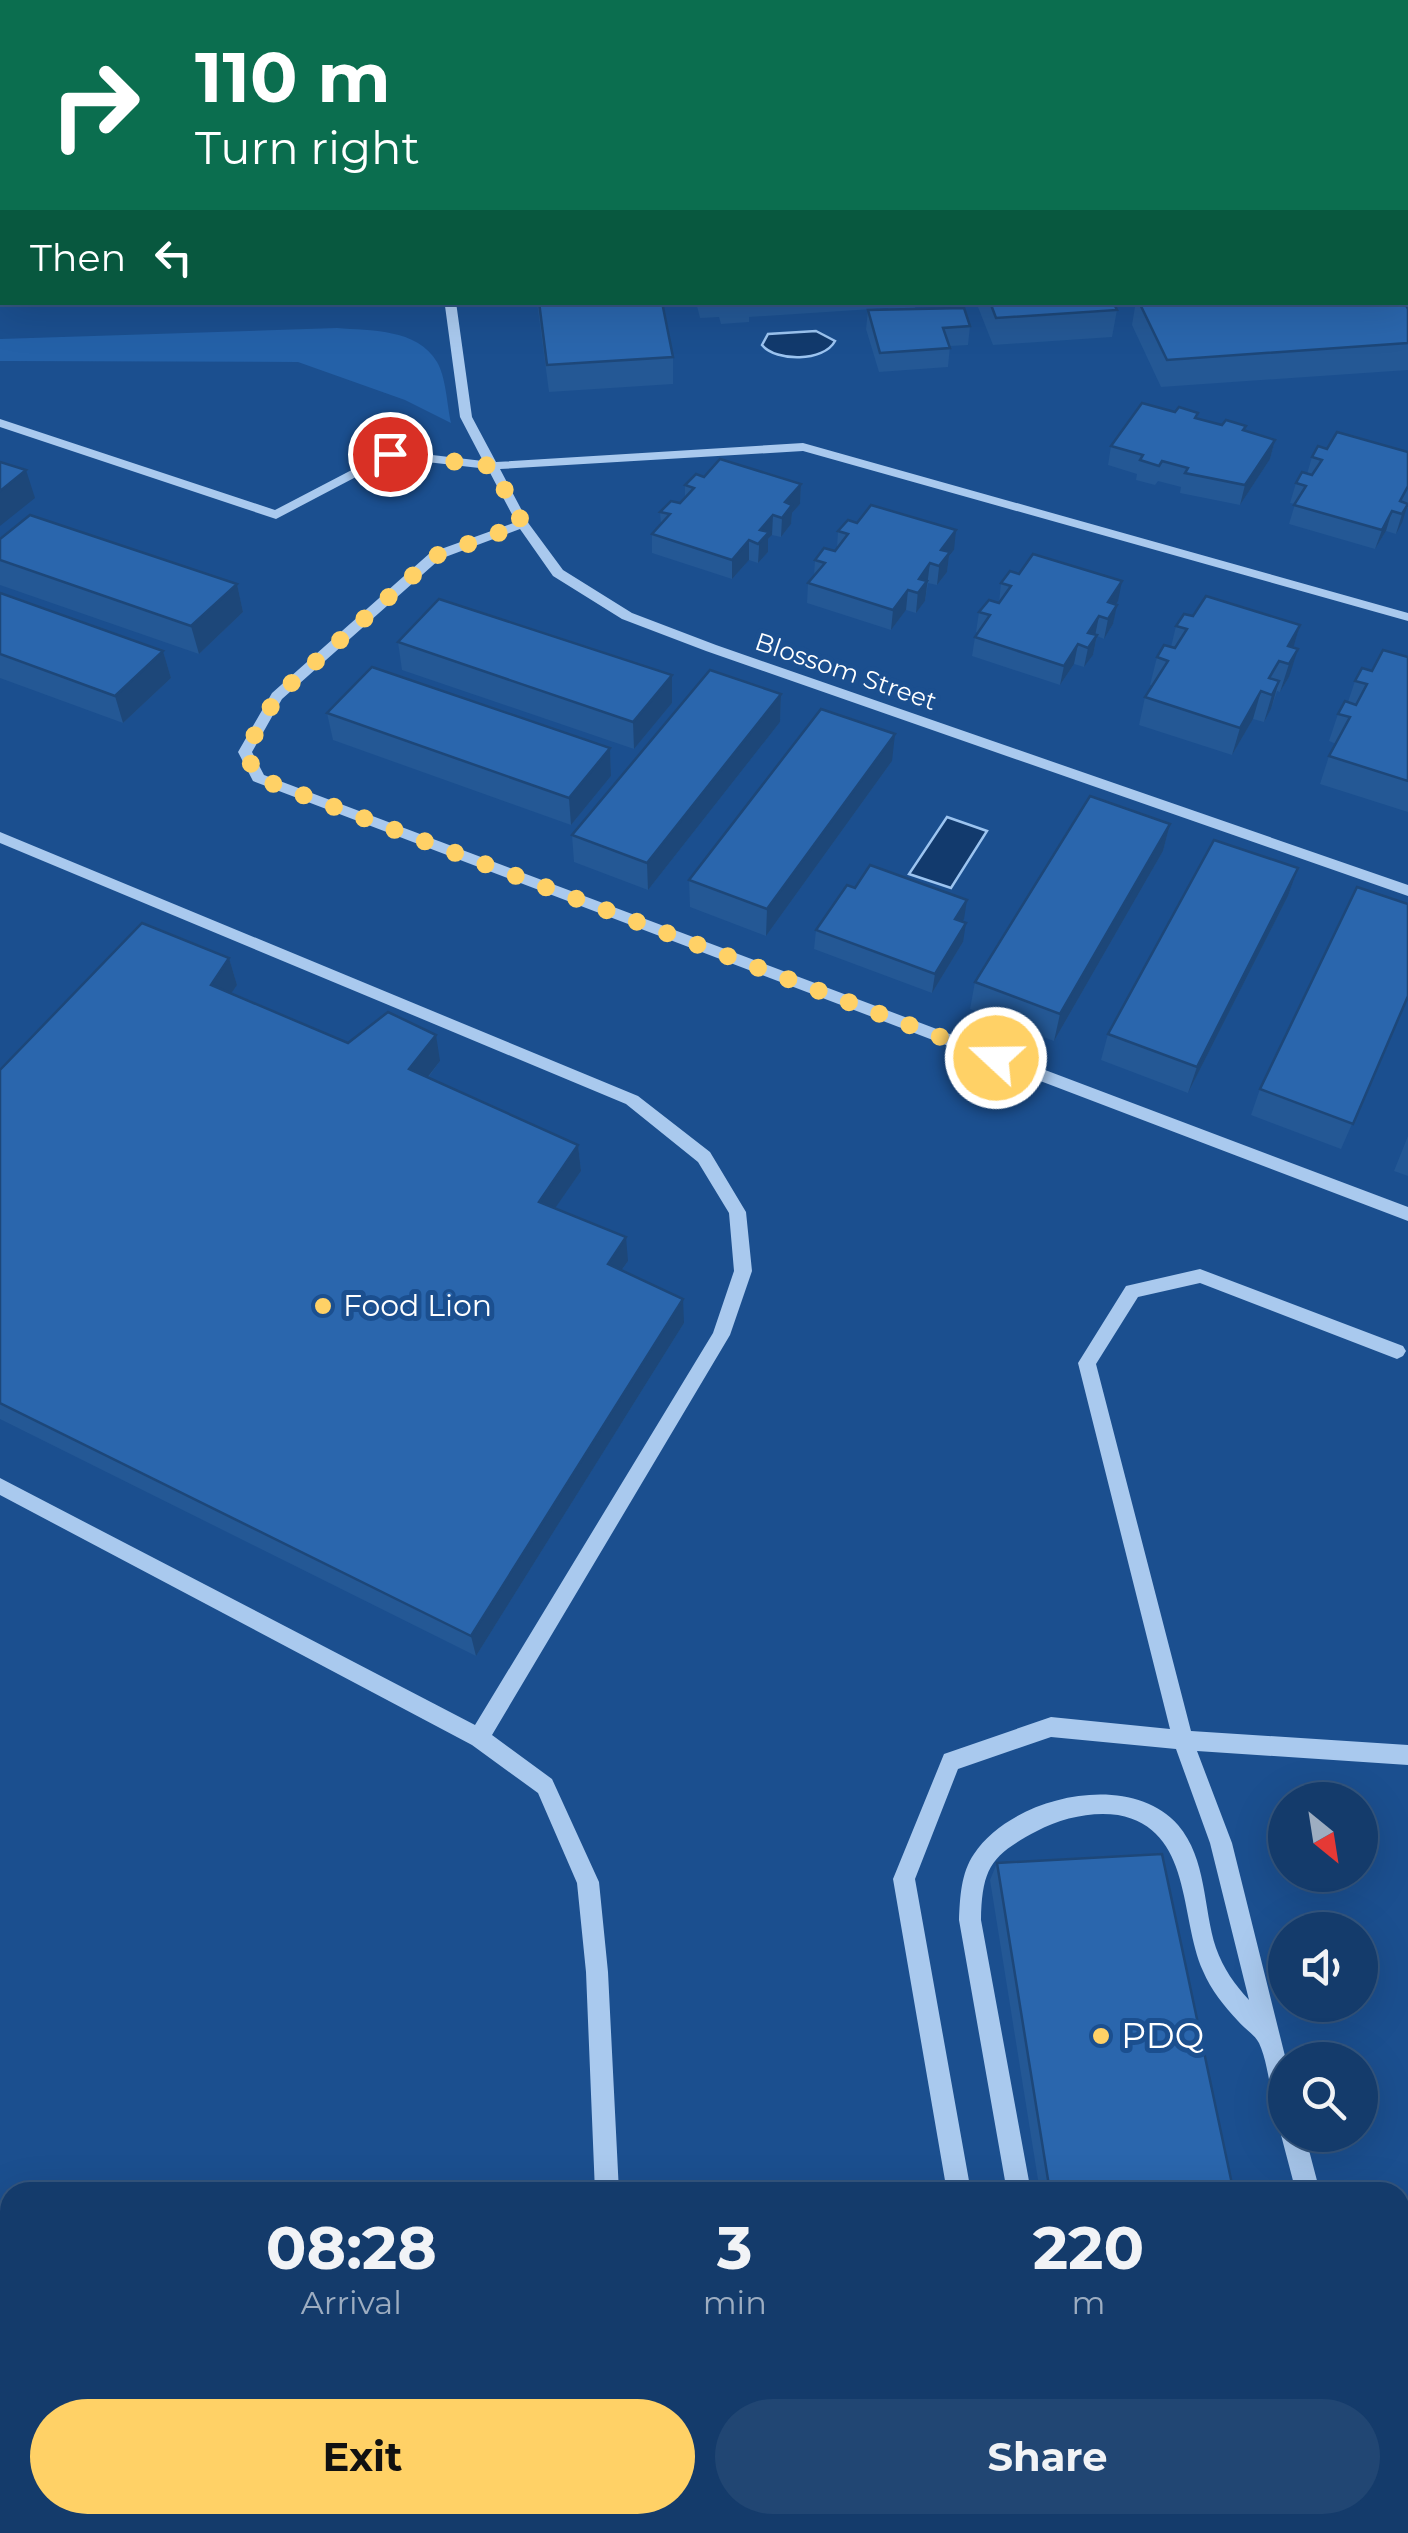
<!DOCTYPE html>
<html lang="en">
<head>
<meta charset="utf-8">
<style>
	:root { --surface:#143b6b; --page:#214673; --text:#f1f3f6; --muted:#9dadc1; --line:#33557e; --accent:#ffd166 }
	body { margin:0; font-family:Montserrat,sans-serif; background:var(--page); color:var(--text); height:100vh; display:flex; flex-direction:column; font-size:38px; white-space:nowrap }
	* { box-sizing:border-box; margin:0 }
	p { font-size:32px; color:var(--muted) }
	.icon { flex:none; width:55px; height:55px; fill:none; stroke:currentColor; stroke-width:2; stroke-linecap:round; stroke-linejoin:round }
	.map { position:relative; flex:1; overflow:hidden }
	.side { position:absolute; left:0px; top:2182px; width:1410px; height:352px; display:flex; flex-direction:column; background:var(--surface); border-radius:30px 30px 0 0; box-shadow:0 10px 40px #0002,0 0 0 2px var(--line) }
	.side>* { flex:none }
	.top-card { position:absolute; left:0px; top:0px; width:1410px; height:305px; box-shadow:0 10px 40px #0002,0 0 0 2px var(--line); background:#0b6e4f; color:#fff; overflow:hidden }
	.needle { width:65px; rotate:150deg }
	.fabs { position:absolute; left:1268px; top:1782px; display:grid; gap:20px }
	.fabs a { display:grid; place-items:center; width:110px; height:110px; border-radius:50%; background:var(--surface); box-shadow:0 10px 40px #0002,0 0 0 2px var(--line); font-size:50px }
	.pin { position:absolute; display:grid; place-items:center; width:85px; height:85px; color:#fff; margin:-42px; border:5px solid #fff; border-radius:50%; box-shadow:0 2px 10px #0007 }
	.me { position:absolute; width:110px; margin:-55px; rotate:291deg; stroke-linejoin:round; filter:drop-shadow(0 0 8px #0008) }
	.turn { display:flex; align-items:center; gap:35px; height:210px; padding:0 30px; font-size:45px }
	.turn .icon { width:130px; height:130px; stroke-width:2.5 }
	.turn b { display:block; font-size:70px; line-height:85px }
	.then { display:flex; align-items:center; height:95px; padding:0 30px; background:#0003; gap:20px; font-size:38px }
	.eta { display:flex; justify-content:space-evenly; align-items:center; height:170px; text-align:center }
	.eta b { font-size:60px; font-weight:700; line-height:70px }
	.cta { display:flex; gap:20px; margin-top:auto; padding:20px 30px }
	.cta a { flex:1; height:115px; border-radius:60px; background:var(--accent); color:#111; font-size:40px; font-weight:700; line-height:115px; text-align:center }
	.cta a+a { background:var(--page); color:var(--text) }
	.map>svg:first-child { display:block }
	.green { fill:#2461a8 }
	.water { fill:#123a6d; stroke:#9cc4f0; stroke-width:2.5 }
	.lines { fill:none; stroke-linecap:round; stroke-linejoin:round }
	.minor { fill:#a9c9ee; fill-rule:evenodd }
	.wall { fill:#245895 }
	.shaded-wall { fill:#1d4779 }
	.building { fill:#2a66ad; stroke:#1d4779; stroke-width:2.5 }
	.route { stroke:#ffd166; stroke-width:18; stroke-dasharray:0 32.4 }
	.poi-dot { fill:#ffd166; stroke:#1b4f8f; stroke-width:4 }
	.labels { text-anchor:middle; stroke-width:10; stroke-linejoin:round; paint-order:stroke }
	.far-street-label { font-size:25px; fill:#fff; stroke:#1b4f8f }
	.poi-label { font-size:30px; fill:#fff; stroke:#1b4f8f; text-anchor:start }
	.near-poi-label { font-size:35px; fill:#fff; stroke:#1b4f8f; text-anchor:start }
</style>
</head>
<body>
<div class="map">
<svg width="1408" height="2533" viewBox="0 0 1408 2533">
	<rect width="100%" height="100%" fill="#1b4f8f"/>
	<path class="green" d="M 337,328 C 370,331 417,328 437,362 C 446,377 447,405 451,423 L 405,400 L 298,362 L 0,361 L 0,339 Z"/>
	<g class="water">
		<path d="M 816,331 L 835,341 C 824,362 776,362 762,345 L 768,334 Z"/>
		<path d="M 947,817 L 987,831 L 951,888 L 909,874 Z"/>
	</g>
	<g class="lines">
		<g class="minor">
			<path d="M 230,0 L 240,0 L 242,2 L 232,2 Z"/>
			<path d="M 325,0 L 335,0 L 337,2 L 327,2 Z"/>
			<path d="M 0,299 L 2,302 L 7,302 L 6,304 L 0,305 Z"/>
			<path d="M 130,302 L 456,302 L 472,417 L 496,462 L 803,443 L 1408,613 L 1408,621 L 803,451 L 500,469 L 529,524 L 563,570 L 632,613 L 716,645 L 1408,885 L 1408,896 L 706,651 L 622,619 L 553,576 L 520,529 L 440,559 L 282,699 L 252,752 L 264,775 L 1408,1207 L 1408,1221 L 253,781 L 238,752 L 272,693 L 430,553 L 516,522 L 488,469 L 392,458 L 276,519 L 0,427 L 0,419 L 275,510 L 390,450 L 483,461 L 460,417 L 445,306 L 135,305 Z"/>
			<path d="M 0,832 L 638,1096 L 710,1152 L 746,1212 L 752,1271 L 730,1335 L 492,1735 L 552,1779 L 599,1882 L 608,1972 L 619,2192 L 595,2192 L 586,1972 L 577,1883 L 538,1793 L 472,1745 L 0,1495 L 0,1478 L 475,1725 L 713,1333 L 734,1271 L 729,1213 L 698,1162 L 626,1104 L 0,843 Z"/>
			<path d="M 1200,1269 L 1403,1346 L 1406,1351 L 1403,1356 L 1397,1359 L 1200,1283 L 1138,1297 L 1096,1364 L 1191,1731 L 1408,1745 L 1408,1765 L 1197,1751 L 1232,1843 L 1286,2060 L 1285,2113 L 1277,2110 L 1274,2102 C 1269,2084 1267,2060 1259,2043 C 1255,2035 1244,2028 1238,2021 C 1224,2006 1211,1990 1203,1971 C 1179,1917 1193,1829 1118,1815 C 1092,1811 1061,1818 1037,1831 C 991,1855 982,1868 981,1920 L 1031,2192 L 1007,2192 L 959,1920 C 960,1897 961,1873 974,1854 C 1011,1797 1129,1769 1178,1825 C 1207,1859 1203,1908 1216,1948 C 1223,1968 1235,1985 1249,2000 L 1210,1843 L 1176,1749 L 1051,1737 L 958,1769 L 915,1879 L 971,2192 L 947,2192 L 893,1879 L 944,1754 L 1051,1717 L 1170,1729 L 1078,1363 L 1126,1286 Z"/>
			<path d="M 1285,2127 L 1285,2135 L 1305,2135 L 1320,2192 L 1296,2192 L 1281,2135 Z"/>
			<path d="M 0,2336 L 10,2340 L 10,2368 L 0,2364 Z"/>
			<path d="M 10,2402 L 10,2430 L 0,2435 L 0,2406 Z"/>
			<path d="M 1400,2516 L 1406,2533 L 1380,2533 L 1378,2525 L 1400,2525 Z"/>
			<rect x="610" y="2525" width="26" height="8"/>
			<path d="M 1014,2525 L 1040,2525 L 1042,2533 L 1016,2533 Z"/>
		</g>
	</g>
	<g class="wall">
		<path d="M 447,0 L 705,0 L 709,2 L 447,2 Z"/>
		<path d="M 1168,0 L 1303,0 L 1303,2 L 1172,2 Z"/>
		<path d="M 1323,0 L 1408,0 L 1408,2 L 1327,2 Z"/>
		<path d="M 537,302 L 662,302 L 673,357 L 673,384 L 549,392 Z"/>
		<path d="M 696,302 L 935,302 L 935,304 L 915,305 L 915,309 L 970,326 L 968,345 L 950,346 L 948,367 L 879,372 L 866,329 L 868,310 L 889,310 L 888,308 L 749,317 L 749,322 L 721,324 L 719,317 L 700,318 Z"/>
		<path d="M 976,302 L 1113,302 L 1117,310 L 1112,337 L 993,345 Z"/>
		<path d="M 1133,302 L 1404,302 L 1408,309 L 1408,370 L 1161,387 L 1132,325 L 1135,307 Z"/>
		<path d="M 1175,412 L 1198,413 L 1197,418 L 1275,440 L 1270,459 L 1240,505 L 1180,493 L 1181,487 L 1158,481 L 1155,485 L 1136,480 L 1137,474 L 1108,465 L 1111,446 Z"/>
		<path d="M 1327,449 L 1408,452 L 1408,508 L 1407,508 L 1396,534 L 1386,531 L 1375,549 L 1289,524 L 1295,504 L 1290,503 L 1296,483 L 1307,474 L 1312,457 Z"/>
		<path d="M 704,477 L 801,484 L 800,504 L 792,513 L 791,524 L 781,537 L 772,535 L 768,539 L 768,552 L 758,563 L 749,560 L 732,579 L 652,553 L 652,534 L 661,524 L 660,512 L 680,503 L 685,498 L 685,485 Z"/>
		<path d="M 838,531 L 954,550 L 949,556 L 947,572 L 937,585 L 928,583 L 925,601 L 916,613 L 906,610 L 891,630 L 807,603 L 808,583 L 814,576 L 815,560 L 835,551 L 837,548 Z"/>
		<path d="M 0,539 L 237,584 L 243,612 L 199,654 L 0,585 Z"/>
		<path d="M 1019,574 L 1122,581 L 1116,604 L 1113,624 L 1104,639 L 1097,636 L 1093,655 L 1084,667 L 1074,664 L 1060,685 L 972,656 L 975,637 L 978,632 L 976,632 L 979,612 L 999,603 L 1001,583 Z"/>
		<path d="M 0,593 L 163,651 L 171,678 L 123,723 L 0,678 Z"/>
		<path d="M 1193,616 L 1300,625 L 1293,648 L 1289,677 L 1280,692 L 1277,691 L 1271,709 L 1264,722 L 1253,719 L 1232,755 L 1139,725 L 1145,697 L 1152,685 L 1150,685 L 1157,657 L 1171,647 L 1176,626 Z"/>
		<path d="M 398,642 L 672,675 L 672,703 L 634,749 L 402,670 Z"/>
		<path d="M 1408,657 L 1408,812 L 1320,784 L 1329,756 L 1336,744 L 1329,741 L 1338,714 L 1348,702 L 1355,681 L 1372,671 Z"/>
		<path d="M 781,694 L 780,722 L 648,890 L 574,862 L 572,835 Z"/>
		<path d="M 327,713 L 610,748 L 611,776 L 571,825 L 333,740 Z"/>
		<path d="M 892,761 L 766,936 L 690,907 L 689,880 Z"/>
		<path d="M 1170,824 L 1163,851 L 1054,1041 L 970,1009 L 975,982 Z"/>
		<path d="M 1298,868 L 1288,896 L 1188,1093 L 1101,1060 L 1108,1034 Z"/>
		<path d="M 855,888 L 967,900 L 962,922 L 963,942 L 932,993 L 814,949 L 816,930 Z"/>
		<path d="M 229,958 L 237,985 L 231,993 L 348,1043 L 440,1061 L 428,1078 L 578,1145 L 581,1171 L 555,1208 L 628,1261 L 622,1270 L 684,1323 L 476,1656 L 0,1419 L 0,1070 Z"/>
		<path d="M 1408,996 L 1341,1149 L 1251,1115 L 1260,1089 Z"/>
		<path d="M 1408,1136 L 1408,1176 L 1394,1171 Z"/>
		<path d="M 997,1863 L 1232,2184 L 1220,2192 L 1040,2192 L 990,1880 Z"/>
	</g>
	<g class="shaded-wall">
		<path d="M 1232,0 L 1303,0 L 1303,2 L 1222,2 Z"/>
		<path d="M 1386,0 L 1408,0 L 1408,19 L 1408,2 L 1385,2 Z"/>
		<path d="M 1275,440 L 1270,459 L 1240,505 L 1245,485 Z"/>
		<path d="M 26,470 L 35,498 L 0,526 L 0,491 Z"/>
		<path d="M 801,484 L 800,504 L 792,513 L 791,524 L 781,537 L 782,518 L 785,502 Z"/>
		<path d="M 1408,504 L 1402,523 L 1396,534 L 1402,514 Z"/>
		<path d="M 1392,511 L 1386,531 L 1375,549 L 1382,530 Z"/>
		<path d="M 773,515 L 772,535 L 768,539 L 768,552 L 758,563 L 760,530 Z"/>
		<path d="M 956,530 L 954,550 L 949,556 L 947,572 L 937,585 L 941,550 Z"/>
		<path d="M 749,540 L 749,560 L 732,579 L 732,560 Z"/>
		<path d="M 930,563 L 925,601 L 916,613 L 919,579 Z"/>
		<path d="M 1122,581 L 1118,601 L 1106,619 L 1108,602 Z"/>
		<path d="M 237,584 L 243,612 L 199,654 L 191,626 Z"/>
		<path d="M 908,590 L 906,610 L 891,630 L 893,610 Z"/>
		<path d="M 1117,605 L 1113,624 L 1104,639 L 1108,619 Z"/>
		<path d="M 1099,616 L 1095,636 L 1088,633 Z"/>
		<path d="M 1300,625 L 1292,652 L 1288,646 Z"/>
		<path d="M 1097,635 L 1093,655 L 1084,667 L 1088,648 Z"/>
		<path d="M 1078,644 L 1074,664 L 1060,685 L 1064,666 Z"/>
		<path d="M 1298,649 L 1289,677 L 1280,692 L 1289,664 Z"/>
		<path d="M 163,651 L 171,678 L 123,723 L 115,696 Z"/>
		<path d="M 672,675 L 672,703 L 634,749 L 633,722 Z"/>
		<path d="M 1279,681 L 1271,709 L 1264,722 L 1272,695 Z"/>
		<path d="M 1261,691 L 1253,719 L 1232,755 L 1240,728 Z"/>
		<path d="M 781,694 L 780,722 L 648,890 L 647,863 Z"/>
		<path d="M 895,734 L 892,761 L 766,936 L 767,909 Z"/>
		<path d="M 610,748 L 611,776 L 571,825 L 569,798 Z"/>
		<path d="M 1170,824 L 1163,851 L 1054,1041 L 1060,1014 Z"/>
		<path d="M 1298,868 L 1288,896 L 1188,1093 L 1197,1067 Z"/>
		<path d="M 967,900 L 964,919 L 952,938 L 955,919 Z"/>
		<path d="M 966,923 L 963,942 L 932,993 L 935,974 Z"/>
		<path d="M 229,958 L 237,985 L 219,1011 L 211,985 Z"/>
		<path d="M 436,1035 L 440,1061 L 414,1095 L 409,1069 Z"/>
		<path d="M 578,1145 L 581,1171 L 542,1227 L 539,1202 Z"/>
		<path d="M 626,1237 L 628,1261 L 609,1288 L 608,1264 Z"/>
		<path d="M 683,1299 L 684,1323 L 476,1656 L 471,1636 Z"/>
	</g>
	<g class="building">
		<path d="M 468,0 L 705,0 L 709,2 L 471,2 Z"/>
		<path d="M 778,0 L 916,0 L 920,2 L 781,2 Z"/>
		<path d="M 539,302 L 662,302 L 673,357 L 547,365 Z"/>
		<path d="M 990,302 L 1113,302 L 1117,310 L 996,318 Z"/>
		<path d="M 1139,302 L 1404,302 L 1408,309 L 1408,343 L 1167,360 Z"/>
		<path d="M 964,308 L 970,326 L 943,328 L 950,348 L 880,353 L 868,310 Z"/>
		<path d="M 1142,403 L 1175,412 L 1179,407 L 1198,413 L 1195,418 L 1222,425 L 1226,420 L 1246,426 L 1243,430 L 1275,440 L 1245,485 L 1185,473 L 1188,468 L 1162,461 L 1159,466 L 1140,460 L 1143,455 L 1111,446 Z"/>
		<path d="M 1337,432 L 1408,452 L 1408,486 L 1400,501 L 1408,504 L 1402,514 L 1392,511 L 1382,530 L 1294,505 L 1306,486 L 1296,483 L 1302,472 L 1312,475 L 1322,460 L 1312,457 L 1318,446 L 1327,449 Z"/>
		<path d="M 720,459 L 801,484 L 785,502 L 792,505 L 782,518 L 773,515 L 760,530 L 769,532 L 758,544 L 749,540 L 732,560 L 652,534 L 670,514 L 660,512 L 671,501 L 680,503 L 694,488 L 685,485 L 696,474 L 704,477 Z"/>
		<path d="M 0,462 L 26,470 L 0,491 Z"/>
		<path d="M 871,505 L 956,530 L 941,550 L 950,552 L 939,566 L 930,563 L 919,579 L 927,581 L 918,593 L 908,590 L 893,610 L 808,583 L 825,563 L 815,560 L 824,548 L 835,551 L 848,534 L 838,531 L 848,520 L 857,523 Z"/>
		<path d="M 30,515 L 237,584 L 191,626 L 0,560 L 0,539 Z"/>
		<path d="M 1033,554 L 1122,581 L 1108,602 L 1117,605 L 1108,619 L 1099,616 L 1088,633 L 1097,635 L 1088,648 L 1078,644 L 1064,666 L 975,637 L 990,615 L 979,612 L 989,600 L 999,603 L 1011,586 L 1001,583 L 1010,571 L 1019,574 Z"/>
		<path d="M 0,593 L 163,651 L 115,696 L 0,654 Z"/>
		<path d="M 1206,596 L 1300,625 L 1288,646 L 1298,649 L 1289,664 L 1279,661 L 1269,678 L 1279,681 L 1272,695 L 1261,691 L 1240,728 L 1145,697 L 1168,661 L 1157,657 L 1164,645 L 1175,648 L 1187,629 L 1176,626 L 1184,614 L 1193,616 Z"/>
		<path d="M 439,599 L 672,675 L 633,722 L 398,642 Z"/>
		<path d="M 1383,650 L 1408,657 L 1408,781 L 1329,756 L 1350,717 L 1338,714 L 1345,701 L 1356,705 L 1367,684 L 1355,681 L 1362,668 L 1372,671 Z"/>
		<path d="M 372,667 L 610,748 L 569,798 L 327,713 Z"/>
		<path d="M 710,670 L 781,694 L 647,863 L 572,835 Z"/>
		<path d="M 821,709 L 895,734 L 767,909 L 689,880 Z"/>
		<path d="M 1090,796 L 1170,824 L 1060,1014 L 975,982 Z"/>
		<path d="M 1214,840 L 1298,868 L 1197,1067 L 1108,1034 Z"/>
		<path d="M 870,865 L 967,900 L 955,919 L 966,923 L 935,974 L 816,930 L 847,885 L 855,888 Z"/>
		<path d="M 1357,887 L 1408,904 L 1408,996 L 1353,1124 L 1260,1089 Z"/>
		<path d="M 142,923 L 229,958 L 211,985 L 348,1043 L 388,1012 L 436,1035 L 409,1069 L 578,1145 L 539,1202 L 626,1237 L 608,1264 L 683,1299 L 471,1636 L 0,1403 L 0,1070 Z"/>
		<path d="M 1162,1854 L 1232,2184 L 1130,2192 L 1050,2192 L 997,1863 Z"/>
	</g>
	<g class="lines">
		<path class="route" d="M 390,454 L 492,466 L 523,524 L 435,556 L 277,696 L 245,752 L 258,778 L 996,1058"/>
	</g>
	<g class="poi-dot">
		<circle cx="323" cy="1306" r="10"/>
		<circle cx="1101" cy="2036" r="10"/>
	</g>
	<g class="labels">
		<g class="far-street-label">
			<text transform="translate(846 671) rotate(19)" y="9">Blossom Street</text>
		</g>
		<g class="poi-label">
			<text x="343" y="1316">Food Lion</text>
		</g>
		<g class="near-poi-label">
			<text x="1121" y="2048">PDQ</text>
		</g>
	</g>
</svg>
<div class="fabs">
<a><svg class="needle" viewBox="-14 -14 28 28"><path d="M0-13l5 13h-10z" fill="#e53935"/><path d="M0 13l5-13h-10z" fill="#9dadc1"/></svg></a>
<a><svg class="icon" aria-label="sound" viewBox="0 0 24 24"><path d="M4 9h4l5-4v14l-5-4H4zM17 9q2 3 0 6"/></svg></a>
<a><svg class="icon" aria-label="search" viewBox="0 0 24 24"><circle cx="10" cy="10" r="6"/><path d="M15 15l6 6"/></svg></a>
</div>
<div class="pin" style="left:390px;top:454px;background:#d93025"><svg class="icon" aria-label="arrive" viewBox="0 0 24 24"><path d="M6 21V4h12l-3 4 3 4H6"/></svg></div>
<svg class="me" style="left:996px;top:1058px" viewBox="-20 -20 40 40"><circle r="17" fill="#ffd166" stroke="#fff" stroke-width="3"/><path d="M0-11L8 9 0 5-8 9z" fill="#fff"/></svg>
<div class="top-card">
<div class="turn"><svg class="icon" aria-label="right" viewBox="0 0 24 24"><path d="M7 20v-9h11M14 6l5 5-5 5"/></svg><div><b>110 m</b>Turn right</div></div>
<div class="then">Then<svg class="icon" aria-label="left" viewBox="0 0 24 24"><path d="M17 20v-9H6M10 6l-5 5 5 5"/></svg></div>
</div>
<section class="side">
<div class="eta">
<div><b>08:28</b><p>Arrival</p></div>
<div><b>3</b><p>min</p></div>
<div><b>220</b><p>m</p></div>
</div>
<div class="cta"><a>Exit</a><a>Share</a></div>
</section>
</div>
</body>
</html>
